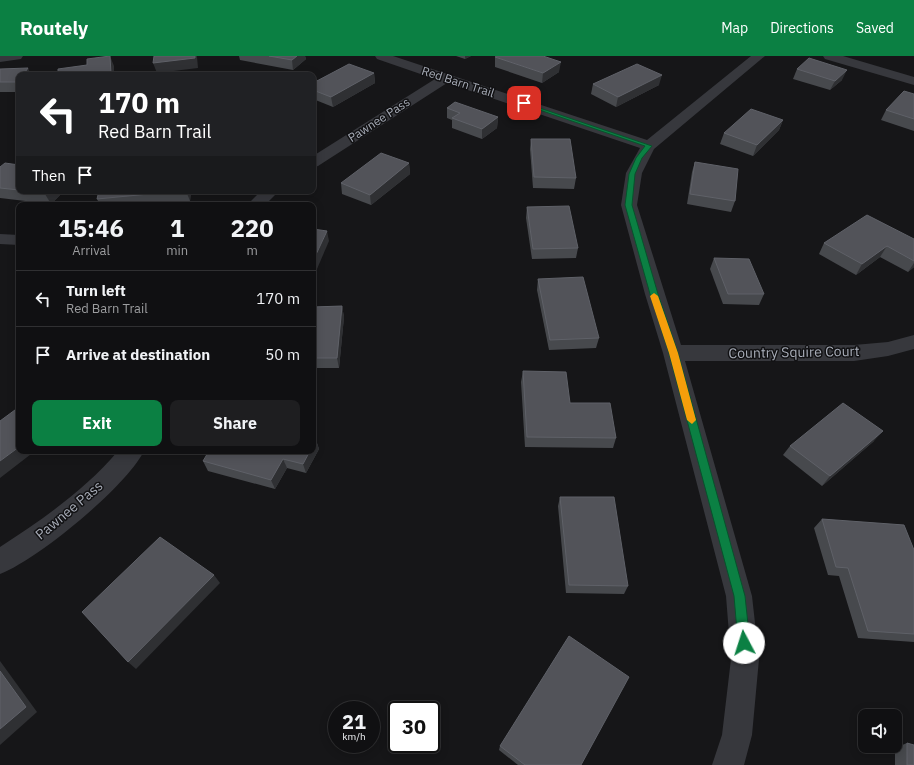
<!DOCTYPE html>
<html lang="en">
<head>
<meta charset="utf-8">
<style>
	:root { --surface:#101012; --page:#1e1e20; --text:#f1f3f6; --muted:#9c9d9f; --line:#303032; --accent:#0b8043 }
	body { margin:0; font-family:"IBM Plex Sans",sans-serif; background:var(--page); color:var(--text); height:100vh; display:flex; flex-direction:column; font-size:15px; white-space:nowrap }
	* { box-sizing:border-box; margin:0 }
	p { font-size:13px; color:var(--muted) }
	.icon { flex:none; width:22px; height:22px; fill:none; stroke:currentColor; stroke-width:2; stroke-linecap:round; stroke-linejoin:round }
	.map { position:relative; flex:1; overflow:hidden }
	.side { position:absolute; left:16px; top:146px; width:300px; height:252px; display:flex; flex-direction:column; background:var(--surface); border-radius:8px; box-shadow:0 2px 10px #0003,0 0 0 1px var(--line) }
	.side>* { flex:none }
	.hud { position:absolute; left:16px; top:16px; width:300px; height:122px; border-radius:8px; box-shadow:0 2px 10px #0003,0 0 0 1px var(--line); background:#202124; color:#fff; overflow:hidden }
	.controls { position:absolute; left:858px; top:653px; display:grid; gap:8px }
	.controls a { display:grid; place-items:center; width:44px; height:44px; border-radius:8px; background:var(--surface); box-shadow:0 2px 10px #0003,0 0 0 1px var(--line); font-size:20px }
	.speed { position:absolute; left:328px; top:645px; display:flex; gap:8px; font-size:20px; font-weight:700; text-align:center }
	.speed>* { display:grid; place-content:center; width:52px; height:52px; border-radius:50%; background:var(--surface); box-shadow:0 2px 10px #0003,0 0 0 1px var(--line); line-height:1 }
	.speed small { font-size:10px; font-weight:400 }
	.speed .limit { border:2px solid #111; border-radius:6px; background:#fff; color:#111 }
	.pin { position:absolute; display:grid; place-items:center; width:34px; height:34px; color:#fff; margin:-17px; border-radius:8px; box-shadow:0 2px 6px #0006 }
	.me { position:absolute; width:44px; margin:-22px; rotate:355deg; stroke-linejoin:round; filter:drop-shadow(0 0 3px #0008) }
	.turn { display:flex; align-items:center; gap:14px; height:84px; padding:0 16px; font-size:18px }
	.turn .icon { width:52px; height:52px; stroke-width:2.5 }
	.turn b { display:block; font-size:28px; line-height:34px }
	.then { display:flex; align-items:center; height:38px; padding:0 16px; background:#0003; gap:8px; font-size:15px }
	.eta { display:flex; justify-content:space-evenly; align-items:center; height:68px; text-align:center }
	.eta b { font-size:24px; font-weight:800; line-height:28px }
	.cta { display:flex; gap:8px; margin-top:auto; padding:8px 16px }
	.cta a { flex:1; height:46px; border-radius:8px; background:var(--accent); color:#fff; font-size:16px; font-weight:800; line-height:46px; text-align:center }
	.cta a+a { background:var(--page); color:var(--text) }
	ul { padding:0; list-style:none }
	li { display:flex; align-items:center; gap:12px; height:56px; padding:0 16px; border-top:1px solid var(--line) }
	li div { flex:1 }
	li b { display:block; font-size:15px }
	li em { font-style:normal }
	header { display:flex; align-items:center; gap:24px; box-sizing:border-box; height:56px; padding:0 20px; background:var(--accent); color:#fff }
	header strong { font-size:19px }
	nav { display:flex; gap:22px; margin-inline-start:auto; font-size:14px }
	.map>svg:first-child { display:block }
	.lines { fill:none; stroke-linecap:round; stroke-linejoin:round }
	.minor { fill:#37383d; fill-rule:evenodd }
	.wall { fill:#47494d }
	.shaded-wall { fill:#2f3033 }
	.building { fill:#525359; stroke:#5f6168 }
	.route { fill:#0b8043; stroke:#07532c }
	.slow { fill:#f59e0b }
	.labels { text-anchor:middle; stroke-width:3; stroke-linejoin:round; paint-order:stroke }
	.far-street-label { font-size:12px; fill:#a8adb8; stroke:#111113 }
	.street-label { font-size:14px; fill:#a8adb8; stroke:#111113 }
</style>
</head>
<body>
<header>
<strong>Routely</strong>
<nav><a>Map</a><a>Directions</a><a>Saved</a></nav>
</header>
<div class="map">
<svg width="914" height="709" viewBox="0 0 914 709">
	<rect width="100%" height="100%" fill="#161618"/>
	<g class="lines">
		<g class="minor">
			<path d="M 0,0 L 23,0 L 21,3 L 0,6 Z"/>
			<path d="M 375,0 L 393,0 L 647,84 L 751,0 L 765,0 L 654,93 L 642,117 L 637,149 L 681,289 L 854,289 L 888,286 L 914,279 L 914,293 L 888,300 L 854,305 L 685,305 L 752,540 L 759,603 L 752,679 L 744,709 L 712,709 L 722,679 L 731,603 L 726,540 L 663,297 L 645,238 L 621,149 L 626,117 L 640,92 L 447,27 L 318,110 L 313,112 L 313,100 L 435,23 L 377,3 Z"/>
			<path d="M 823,0 L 843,0 L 914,21 L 914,29 L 825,3 Z"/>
			<path d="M 261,135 L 279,135 L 265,149 L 247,149 Z"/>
			<path d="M 0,178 L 19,179 L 19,189 L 0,188 Z"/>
			<path d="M 118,395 L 144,395 C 126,431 37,504 0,518 L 0,491 C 43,463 85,434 118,395 Z"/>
		</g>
	</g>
	<g class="wall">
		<path d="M 239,0 L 305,0 L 306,3 L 293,14 L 240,4 Z"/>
		<path d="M 456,0 L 471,0 L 465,3 Z"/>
		<path d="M 495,1 L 559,16 L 542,27 L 495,11 Z"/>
		<path d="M 0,13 L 19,19 L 19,36 L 0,36 Z"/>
		<path d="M 797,13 L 842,24 L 830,34 L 793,23 Z"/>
		<path d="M 374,17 L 375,27 L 333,51 L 313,43 L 313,27 Z"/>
		<path d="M 593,28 L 659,29 L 616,51 L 591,38 Z"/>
		<path d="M 914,38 L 914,75 L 881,64 L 886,54 Z"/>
		<path d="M 447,52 L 498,61 L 497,72 L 482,83 L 452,72 L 452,64 L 447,62 Z"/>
		<path d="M 783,64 L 779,74 L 753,100 L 720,88 L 724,77 Z"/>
		<path d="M 531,83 L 576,122 L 574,133 L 533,132 L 530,93 Z"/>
		<path d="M 695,106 L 735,145 L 731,156 L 687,148 L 692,116 Z"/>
		<path d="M 409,107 L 410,118 L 371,149 L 342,138 L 341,127 Z"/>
		<path d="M 19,109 L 19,135 L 64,135 L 51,148 L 0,142 L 0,111 Z"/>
		<path d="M 99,135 L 191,135 L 190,145 L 147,149 L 100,149 L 97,143 Z"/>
		<path d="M 527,151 L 578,192 L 576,202 L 532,203 L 526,162 Z"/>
		<path d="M 914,183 L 914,211 L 908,216 L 880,201 L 856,219 L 819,198 L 824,187 Z"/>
		<path d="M 714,202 L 764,238 L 759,249 L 723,248 L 710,213 Z"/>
		<path d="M 538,223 L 599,282 L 596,292 L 549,294 L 537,234 Z"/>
		<path d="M 342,250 L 344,261 L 339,312 L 313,312 L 313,251 Z"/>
		<path d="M 523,315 L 570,347 L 616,382 L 613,392 L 525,391 L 521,326 Z"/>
		<path d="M 316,384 L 319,393 L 306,417 L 287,412 L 275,433 L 208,415 L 203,405 Z"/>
		<path d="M 874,385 L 822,430 L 783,399 L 790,390 Z"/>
		<path d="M 560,441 L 628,530 L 624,538 L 566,537 L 558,450 Z"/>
		<path d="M 822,463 L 914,494 L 914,586 L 858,582 L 839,520 L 828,519 L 814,472 Z"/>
		<path d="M 907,687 L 914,709 L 895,709 L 895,692 Z"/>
		<path d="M 500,690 L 581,709 L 518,709 L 499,694 Z"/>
	</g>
	<g class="shaded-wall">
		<path d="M 110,0 L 114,10 L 114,19 L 104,19 Z"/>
		<path d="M 195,0 L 197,0 L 197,1 L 198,12 L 157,17 L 153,7 Z"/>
		<path d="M 297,0 L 305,0 L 306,3 L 293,14 L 292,4 Z"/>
		<path d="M 465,0 L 471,0 L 465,3 Z"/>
		<path d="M 561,6 L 559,16 L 542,27 L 543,17 Z"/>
		<path d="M 28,12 L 31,19 L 23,19 Z"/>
		<path d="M 847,14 L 842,24 L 830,34 L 835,25 Z"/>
		<path d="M 374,17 L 375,27 L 333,51 L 331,41 Z"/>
		<path d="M 662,19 L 659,29 L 616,51 L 618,41 Z"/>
		<path d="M 498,61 L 497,72 L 482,83 L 482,73 Z"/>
		<path d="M 783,64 L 779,74 L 753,100 L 757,89 Z"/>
		<path d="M 409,107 L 410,118 L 371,149 L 370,139 Z"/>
		<path d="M 48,135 L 64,135 L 51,148 L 45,138 Z"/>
		<path d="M 186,135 L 191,135 L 190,145 Z"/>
		<path d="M 327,175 L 329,185 L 314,220 L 313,217 L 313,205 Z"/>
		<path d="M 887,190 L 880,201 L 856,219 L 862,208 Z"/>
		<path d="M 914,207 L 914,211 L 908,216 Z"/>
		<path d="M 342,250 L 344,261 L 339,312 L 337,302 Z"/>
		<path d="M 883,375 L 874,385 L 822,430 L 830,420 Z"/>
		<path d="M 316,384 L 319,393 L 306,417 L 303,408 L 310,395 L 313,395 L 313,389 Z"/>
		<path d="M 19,391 L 19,395 L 35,395 L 0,422 L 0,405 Z"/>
		<path d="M 283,403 L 287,412 L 275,433 L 271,424 Z"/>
		<path d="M 214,519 L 220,527 L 136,613 L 128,606 Z"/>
		<path d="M 0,605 L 37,656 L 0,689 Z"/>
	</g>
	<g class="building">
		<path d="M 110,0 L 111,18 L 104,19 L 58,19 L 58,13 L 87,9 L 87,3 Z"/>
		<path d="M 154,0 L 195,0 L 195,2 L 153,7 Z"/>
		<path d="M 269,0 L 297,0 L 292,4 Z"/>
		<path d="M 497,0 L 543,0 L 561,6 L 543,17 L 495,1 Z"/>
		<path d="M 809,2 L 847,14 L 835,25 L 797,13 Z"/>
		<path d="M 349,8 L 374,17 L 331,41 L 313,34 L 313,27 Z"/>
		<path d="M 637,8 L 662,19 L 618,41 L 593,28 Z"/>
		<path d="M 28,12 L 23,19 L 19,19 L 19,24 L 18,26 L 0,26 L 0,13 Z"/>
		<path d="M 904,35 L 914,38 L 914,63 L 886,54 Z"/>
		<path d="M 455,46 L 498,61 L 482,73 L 452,62 L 460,57 L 447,52 Z"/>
		<path d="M 751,53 L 783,64 L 757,89 L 724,77 Z"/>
		<path d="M 531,83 L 570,83 L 576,122 L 534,121 Z"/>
		<path d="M 381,97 L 409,107 L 370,139 L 341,127 Z"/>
		<path d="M 695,106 L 738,113 L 735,145 L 690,138 Z"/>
		<path d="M 5,107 L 19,109 L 19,134 L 0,132 L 0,111 Z"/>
		<path d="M 23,135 L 48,135 L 45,138 Z"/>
		<path d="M 99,135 L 180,135 L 97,143 Z"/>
		<path d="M 569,150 L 578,192 L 533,193 L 527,151 Z"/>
		<path d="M 867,159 L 914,183 L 914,205 L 887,190 L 862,208 L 824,187 Z"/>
		<path d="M 313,173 L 327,175 L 313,205 Z"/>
		<path d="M 714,202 L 749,203 L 764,238 L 728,238 Z"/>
		<path d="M 583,221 L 599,282 L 550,284 L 538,223 Z"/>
		<path d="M 342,250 L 337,302 L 313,302 L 313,251 Z"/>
		<path d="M 523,315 L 566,316 L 570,347 L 610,347 L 616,382 L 527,381 Z"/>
		<path d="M 843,347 L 883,375 L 830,420 L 790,390 Z"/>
		<path d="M 19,351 L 19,391 L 0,405 L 0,365 Z"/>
		<path d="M 313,383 L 316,384 L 313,389 Z"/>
		<path d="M 209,395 L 310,395 L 303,408 L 283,403 L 271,424 L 203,405 Z"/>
		<path d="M 560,441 L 614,441 L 628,530 L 569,529 Z"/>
		<path d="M 822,463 L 904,469 L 914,494 L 914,578 L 868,575 L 848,512 L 836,511 Z"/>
		<path d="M 160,481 L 214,519 L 128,606 L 82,556 Z"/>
		<path d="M 569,580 L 629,621 L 581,709 L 525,709 L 500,690 Z"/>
		<path d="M 0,615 L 26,651 L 0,673 Z"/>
		<path d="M 907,687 L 914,689 L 914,709 L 907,709 Z"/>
	</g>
	<path class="route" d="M 522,46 L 652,90 L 642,102 L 635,118 L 632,149 L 658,238 L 678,297 L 745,540 L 750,587 L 748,591 L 744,593 L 740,591 L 738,587 L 734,540 L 669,297 L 650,238 L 625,149 L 629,118 L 636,102 L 645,90 L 522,48 Z"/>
	<path class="slow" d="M 654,237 L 658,240 L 678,297 L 696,364 L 692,368 L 687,364 L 669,297 L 650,240 Z"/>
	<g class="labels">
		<g class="far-street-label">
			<text transform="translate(458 26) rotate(18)" y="4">Red Barn Trail</text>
			<text transform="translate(379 64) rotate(-33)" y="4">Pawnee Pass</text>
		</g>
		<g class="street-label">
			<text transform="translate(794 296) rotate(-1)" y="5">Country Squire Court</text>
			<text transform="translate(69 454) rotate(-40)" y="5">Pawnee Pass</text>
		</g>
	</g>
</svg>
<div class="controls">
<a><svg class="icon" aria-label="sound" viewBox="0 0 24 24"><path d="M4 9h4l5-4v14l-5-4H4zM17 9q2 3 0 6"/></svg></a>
</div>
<div class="speed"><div>21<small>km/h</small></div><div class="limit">30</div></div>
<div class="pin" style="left:524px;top:47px;background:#d93025"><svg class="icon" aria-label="arrive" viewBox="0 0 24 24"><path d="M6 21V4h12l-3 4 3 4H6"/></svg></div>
<svg class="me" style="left:744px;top:587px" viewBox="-20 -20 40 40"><circle r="19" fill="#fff"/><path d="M0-13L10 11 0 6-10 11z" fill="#0b8043"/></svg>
<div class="hud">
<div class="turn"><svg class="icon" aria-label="left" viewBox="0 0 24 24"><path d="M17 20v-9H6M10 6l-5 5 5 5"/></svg><div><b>170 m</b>Red Barn Trail</div></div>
<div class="then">Then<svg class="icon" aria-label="arrive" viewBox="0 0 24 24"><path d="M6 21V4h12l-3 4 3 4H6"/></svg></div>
</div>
<section class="side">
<div class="eta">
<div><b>15:46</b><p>Arrival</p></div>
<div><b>1</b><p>min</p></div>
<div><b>220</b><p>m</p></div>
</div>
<ul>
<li><svg class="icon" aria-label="left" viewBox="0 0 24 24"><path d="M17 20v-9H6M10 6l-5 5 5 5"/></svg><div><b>Turn left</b><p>Red Barn Trail</p></div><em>170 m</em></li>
<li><svg class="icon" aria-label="arrive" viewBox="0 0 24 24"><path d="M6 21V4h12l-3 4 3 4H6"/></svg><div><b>Arrive at destination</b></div><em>50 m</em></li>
</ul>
<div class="cta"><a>Exit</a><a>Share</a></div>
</section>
</div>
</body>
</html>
